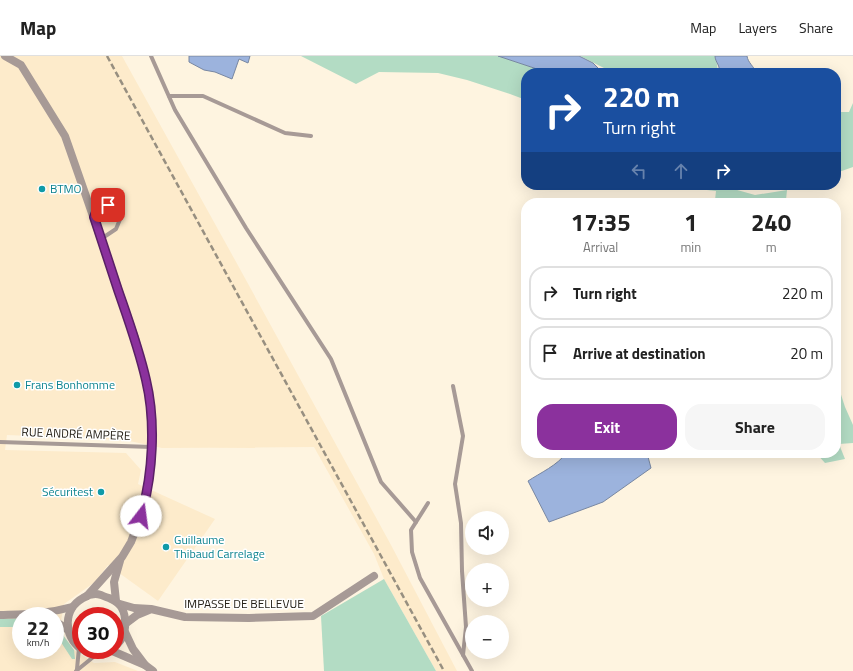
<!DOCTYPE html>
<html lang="en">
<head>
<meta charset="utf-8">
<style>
	:root { --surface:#fff; --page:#f6f6f6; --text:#222; --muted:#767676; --line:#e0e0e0; --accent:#8b319d }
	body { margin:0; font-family:"Titillium Web",sans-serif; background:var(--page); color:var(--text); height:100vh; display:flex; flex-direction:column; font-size:15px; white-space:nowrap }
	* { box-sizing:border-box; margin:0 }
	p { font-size:13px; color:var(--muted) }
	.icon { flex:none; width:22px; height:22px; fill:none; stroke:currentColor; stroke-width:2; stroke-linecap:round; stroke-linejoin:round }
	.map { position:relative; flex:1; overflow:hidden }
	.side { position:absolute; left:521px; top:142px; width:320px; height:260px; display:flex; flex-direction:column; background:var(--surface); border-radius:16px; box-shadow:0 4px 16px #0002 }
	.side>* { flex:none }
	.hud { position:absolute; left:521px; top:12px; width:320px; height:122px; border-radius:16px; box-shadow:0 4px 16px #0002; background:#1a4fa0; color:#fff; overflow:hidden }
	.tools { position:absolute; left:465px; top:455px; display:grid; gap:8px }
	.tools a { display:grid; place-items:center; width:44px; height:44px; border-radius:50%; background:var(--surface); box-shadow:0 4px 16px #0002; font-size:20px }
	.speed { position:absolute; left:12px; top:551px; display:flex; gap:8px; font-size:20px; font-weight:700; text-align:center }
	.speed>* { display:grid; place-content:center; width:52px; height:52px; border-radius:50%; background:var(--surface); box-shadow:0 4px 16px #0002; line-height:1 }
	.speed small { font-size:10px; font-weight:400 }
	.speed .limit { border:6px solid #d22; background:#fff; color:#111 }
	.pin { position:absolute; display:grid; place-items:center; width:34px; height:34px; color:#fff; margin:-17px; border-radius:8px; box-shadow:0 2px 6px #0006 }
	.me { position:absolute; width:44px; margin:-22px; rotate:15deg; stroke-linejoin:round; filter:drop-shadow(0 0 3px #0008) }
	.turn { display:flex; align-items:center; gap:14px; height:84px; padding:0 16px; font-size:18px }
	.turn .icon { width:52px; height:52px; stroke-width:2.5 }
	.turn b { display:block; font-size:28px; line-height:34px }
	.lanes { display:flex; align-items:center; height:38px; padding:0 16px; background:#0003; justify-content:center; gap:20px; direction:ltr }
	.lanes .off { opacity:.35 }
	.eta { display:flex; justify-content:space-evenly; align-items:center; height:68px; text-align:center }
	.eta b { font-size:24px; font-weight:700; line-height:28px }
	.button { display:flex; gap:8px; margin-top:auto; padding:8px 16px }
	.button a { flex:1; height:46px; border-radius:16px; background:var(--accent); color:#fff; font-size:16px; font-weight:700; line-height:46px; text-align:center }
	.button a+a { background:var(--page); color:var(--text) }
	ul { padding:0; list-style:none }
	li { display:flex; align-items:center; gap:12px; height:54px; margin:0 8px 6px; padding:0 8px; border:2px solid var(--line); border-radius:16px }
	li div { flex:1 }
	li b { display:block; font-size:15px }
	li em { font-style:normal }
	header { display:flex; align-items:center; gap:24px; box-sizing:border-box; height:56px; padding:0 20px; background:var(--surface); border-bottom:1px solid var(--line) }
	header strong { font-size:19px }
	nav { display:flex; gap:22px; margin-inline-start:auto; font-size:14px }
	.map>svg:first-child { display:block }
	.built { fill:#fdebcb; fill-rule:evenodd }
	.green { fill:#b3dcc4 }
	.water { fill:#9cb3dd; stroke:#7887a2 }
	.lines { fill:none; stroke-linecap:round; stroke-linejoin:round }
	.lane { stroke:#a79a96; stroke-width:4 }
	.street { stroke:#a79a96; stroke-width:8 }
	.rail { stroke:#978f80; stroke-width:2.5; stroke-dasharray:6 3; stroke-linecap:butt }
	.route-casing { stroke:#5a2066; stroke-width:10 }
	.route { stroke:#8b319d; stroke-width:7 }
	.culture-dot { fill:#0f9aa8; stroke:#fff; stroke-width:1.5 }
	.labels { text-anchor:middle; stroke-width:3; stroke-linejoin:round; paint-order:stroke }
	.culture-label { font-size:12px; fill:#0d838f; stroke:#fff; text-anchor:start }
	.street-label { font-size:12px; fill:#252017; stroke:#fff }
</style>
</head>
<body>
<header>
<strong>Map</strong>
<nav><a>Map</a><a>Layers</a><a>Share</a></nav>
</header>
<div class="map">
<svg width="853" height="615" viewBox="0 0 853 615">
	<rect width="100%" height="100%" fill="#fef4e0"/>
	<path class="built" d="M 0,0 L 122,0 L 235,204 L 391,489 L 457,615 L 436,615 L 384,523 L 374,498 L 314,391 L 162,392 L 125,384 L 7,379 L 5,394 L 126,397 L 141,414 L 138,428 L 215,463 L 158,545 L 108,509 L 95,526 L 64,548 L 60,571 L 63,579 L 74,594 L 94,607 L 115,606 L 138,615 L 0,615 ZM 21,560 L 55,560 L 55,594 L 21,594 Z"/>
	<g class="green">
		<path d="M 301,0 L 513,0 L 565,17 L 526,17 L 526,44 L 510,38 L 467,24 L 438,17 L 379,16 L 356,28 Z"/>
		<path d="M 580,0 L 716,0 L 718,17 L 614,17 Z"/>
		<path d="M 853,47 L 853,111 L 836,117 L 836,61 L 839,56 L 849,56 Z"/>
		<path d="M 675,129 L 731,129 L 730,132 L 755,139 L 787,134 L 786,144 L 778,147 L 719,147 L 715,144 L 716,135 L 679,131 Z"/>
		<path d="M 836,323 L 845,351 L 853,369 L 853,387 L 839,388 L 845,403 L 825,407 L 816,397 L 836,397 Z"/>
		<path d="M 384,523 L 436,615 L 324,615 L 321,560 Z"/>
		<path d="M 21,562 L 21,571 L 0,571 L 0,563 Z"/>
		<path d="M 55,568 L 60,571 L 63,579 L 74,594 L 75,603 L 72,603 L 55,577 Z"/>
	</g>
	<g class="water">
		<path d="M 189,0 L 250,0 L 248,7 L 239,3 L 232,23 L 215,16 L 204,14 L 189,6 Z"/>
		<path d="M 498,0 L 579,0 L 593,7 L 599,13 L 607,14 L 615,17 L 549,17 Z"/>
		<path d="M 715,0 L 747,0 C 748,7 754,10 756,17 L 719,17 C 721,10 715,6 715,0 Z"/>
		<path d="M 566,397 L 647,397 L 651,412 L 603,446 L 549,466 L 528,425 C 540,417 558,409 566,397 Z"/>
		<path d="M 93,554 L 101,554 L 108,560 L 86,560 L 87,559 Z"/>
	</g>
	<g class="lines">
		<g class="lane">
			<path d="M 151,0 L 175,54 L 246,172 L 331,303 L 381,426 L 416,466"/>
			<path d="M 169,40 L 203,40 L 285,77 L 311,80"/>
			<path d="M 94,160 L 98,151 C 112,148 114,149 121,161 L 116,173 L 101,183"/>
			<path d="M 453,330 L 463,380 L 455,428 L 461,467 L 462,515 L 466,571 L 463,599"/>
			<path d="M 0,386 L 152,391"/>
			<path d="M 428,447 L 411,474 L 412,496 L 420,522 L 472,615"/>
			<path d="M 77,613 L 79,592"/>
			<path d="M 76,615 L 97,598"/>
		</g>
		<g class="street">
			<path d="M 5,0 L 21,9 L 65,80 L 101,183 L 135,282 L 146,325 L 150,342 L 152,391 L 151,408 L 144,449 L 137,470 L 131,486 L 122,501 L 87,540"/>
			<path d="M 116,545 L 114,526 L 120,505"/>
			<path d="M 120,548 L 134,552 L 151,553 L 185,561 L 249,562 L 313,560 L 374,520"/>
			<path d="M 0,559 C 26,558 47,558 72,551"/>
			<path d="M 55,565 L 68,574"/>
			<path d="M 125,568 L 137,559 L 149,554"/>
			<path d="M 125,576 L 133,593 L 145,609"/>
			<path d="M 81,593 C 63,580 63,553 83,542 C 88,539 95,537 101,539 C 103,540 106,541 109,542 C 119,546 124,552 125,563 C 126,574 124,583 115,590"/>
			<path d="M 84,594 C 93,599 101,597 110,594"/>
			<path d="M 110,594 L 145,609 L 153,615"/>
		</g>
		<path class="rail" d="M 107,0 L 444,615"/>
	</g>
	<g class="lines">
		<defs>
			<path id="route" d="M 108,149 L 98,151 L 94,161 C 102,185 110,210 118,234 C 128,263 139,293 146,324 C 156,366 153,418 141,460"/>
		</defs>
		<use href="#route" class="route-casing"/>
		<use href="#route" class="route"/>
	</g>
	<g class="culture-dot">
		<circle cx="42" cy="133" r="4"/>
		<circle cx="17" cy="329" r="4"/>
		<circle cx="101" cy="436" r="4"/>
		<circle cx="166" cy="491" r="4"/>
	</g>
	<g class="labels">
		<g class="culture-label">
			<text x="50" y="137">BTMO</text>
			<text x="25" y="333">Frans Bonhomme</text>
			<text x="93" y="440" text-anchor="end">Sécuritest</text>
			<text x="174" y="488">Guillaume<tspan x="174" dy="14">Thibaud Carrelage</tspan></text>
		</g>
		<g class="street-label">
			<text transform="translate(76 378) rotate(2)" y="4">RUE ANDRÉ AMPÈRE</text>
			<text x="244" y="552">IMPASSE DE BELLEVUE</text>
		</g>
	</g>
</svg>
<div class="tools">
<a><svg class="icon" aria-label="sound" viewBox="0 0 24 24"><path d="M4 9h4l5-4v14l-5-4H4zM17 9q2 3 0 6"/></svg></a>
<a>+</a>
<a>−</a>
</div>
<div class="speed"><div>22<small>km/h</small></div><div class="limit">30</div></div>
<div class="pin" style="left:108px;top:149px;background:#d93025"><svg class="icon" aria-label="arrive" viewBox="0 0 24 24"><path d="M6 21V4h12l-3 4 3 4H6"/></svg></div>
<svg class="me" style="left:141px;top:460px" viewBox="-20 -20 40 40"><circle r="19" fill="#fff"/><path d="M0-13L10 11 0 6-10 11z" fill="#8b319d"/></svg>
<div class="hud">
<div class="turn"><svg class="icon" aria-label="right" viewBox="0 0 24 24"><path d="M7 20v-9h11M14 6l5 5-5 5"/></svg><div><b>220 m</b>Turn right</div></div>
<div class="lanes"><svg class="icon off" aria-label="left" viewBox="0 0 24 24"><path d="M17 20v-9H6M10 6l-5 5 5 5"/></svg><svg class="icon off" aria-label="ahead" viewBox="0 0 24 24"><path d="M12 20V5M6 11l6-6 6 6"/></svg><svg class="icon" aria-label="right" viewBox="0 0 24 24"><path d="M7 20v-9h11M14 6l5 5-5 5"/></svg></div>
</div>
<section class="side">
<div class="eta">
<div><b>17:35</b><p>Arrival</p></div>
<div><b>1</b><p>min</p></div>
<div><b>240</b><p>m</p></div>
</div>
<ul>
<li><svg class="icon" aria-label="right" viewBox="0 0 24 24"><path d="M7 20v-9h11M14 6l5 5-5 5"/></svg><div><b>Turn right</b></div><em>220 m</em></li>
<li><svg class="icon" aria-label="arrive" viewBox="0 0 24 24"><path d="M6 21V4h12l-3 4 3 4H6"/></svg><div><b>Arrive at destination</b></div><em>20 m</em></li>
</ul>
<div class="button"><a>Exit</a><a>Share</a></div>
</section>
</div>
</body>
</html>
